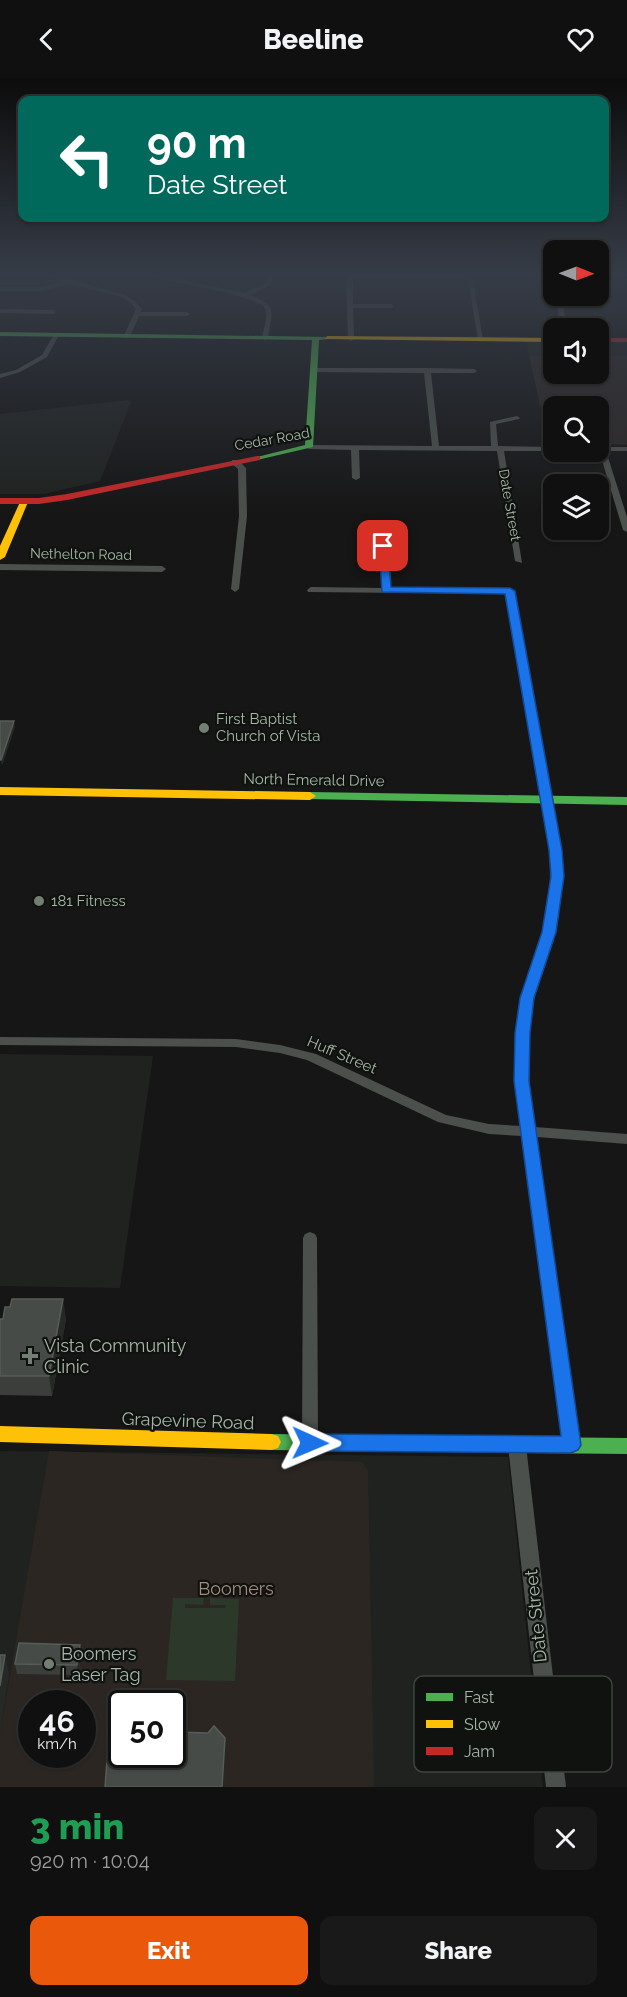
<!DOCTYPE html>
<html lang="en">
<head>
<meta charset="utf-8">
<style>
	:root { --surface:#101010; --page:#191919; --text:#f1f3f6; --muted:#9c9d9f; --line:#303030; --accent:#ea580c }
	body { margin:0; font-family:Raleway,sans-serif; background:var(--page); color:var(--text); height:100vh; display:flex; flex-direction:column; font-size:22px; white-space:nowrap }
	* { box-sizing:border-box; margin:0 }
	p { font-size:20px; color:var(--muted) }
	.icon { flex:none; width:33px; height:33px; fill:none; stroke:currentColor; stroke-width:2; stroke-linecap:round; stroke-linejoin:round }
	.map { position:relative; height:1709px; overflow:hidden }
	.drawer { display:flex; flex-direction:column; background:var(--surface); flex:1 }
	.drawer>* { flex:none }
	.hud { position:absolute; left:18px; top:18px; width:591px; height:126px; border-radius:12px; box-shadow:0 2px 4px #0004,0 0 0 2px var(--line); background:#00695c; color:#fff; overflow:hidden }
	.needle { width:39px; rotate:91deg }
	.tools { position:absolute; left:543px; top:162px; display:grid; gap:12px }
	.tools a { display:grid; place-items:center; width:66px; height:66px; border-radius:12px; background:var(--surface); box-shadow:0 2px 4px #0004,0 0 0 2px var(--line); font-size:30px }
	.speed { position:absolute; left:18px; top:1612px; display:flex; gap:12px; font-size:30px; font-weight:700; text-align:center }
	.speed>* { display:grid; place-content:center; width:78px; height:78px; border-radius:50%; background:var(--surface); box-shadow:0 2px 4px #0004,0 0 0 2px var(--line); line-height:1 }
	.speed small { font-size:15px; font-weight:400 }
	.speed .limit { border:3px solid #111; border-radius:9px; background:#fff; color:#111 }
	.pin { position:absolute; display:grid; place-items:center; width:51px; height:51px; color:#fff; margin:-26px; border-radius:12px; box-shadow:0 3px 9px #0006 }
	.me { position:absolute; width:66px; margin:-33px; rotate:91deg; stroke-linejoin:round; filter:drop-shadow(0 0 4px #0008) }
	.turn { display:flex; align-items:center; gap:21px; height:126px; padding:0 30px; font-size:27px }
	.turn .icon { width:78px; height:78px; stroke-width:2.5 }
	.turn b { display:block; font-size:42px; line-height:51px }
	.round { display:grid; place-items:center; flex:none; width:63px; height:63px; border-radius:12px; background:var(--page) }
	.headline { display:flex; align-items:center; justify-content:space-between; height:102px; padding:0 30px }
	h1 { font-size:36px; font-weight:800; line-height:45px; color:#1e9e55 }
	.cta { display:flex; gap:12px; margin-top:auto; padding:12px 30px }
	.cta a { flex:1; height:69px; border-radius:12px; background:var(--accent); color:#fff; font-size:24px; font-weight:800; line-height:69px; text-align:center }
	.cta a+a { background:var(--page); color:var(--text) }
	header { display:flex; justify-content:space-between; align-items:center; height:78px; padding:0 30px; background:var(--surface); font-size:27px; font-weight:800 }
	.map>svg:first-child { display:block }
	.built { fill:#202220; fill-rule:evenodd }
	.green { fill:#2c2623; fill-rule:evenodd }
	.water { fill:#2c3829 }
	.lines { fill:none; stroke-linecap:round; stroke-linejoin:round }
	.street { fill:#4c504c; fill-rule:evenodd }
	.fast { fill:#4caf50; fill-rule:evenodd }
	.slow { fill:#ffc107; fill-rule:evenodd }
	.jam { fill:#c62828; fill-rule:evenodd }
	.wall { fill:#3b3e3b }
	.shaded-wall { fill:#272927 }
	.building { fill:#474b47; stroke:#565c56; stroke-width:1.5 }
	.route { fill:#1a73e8; stroke:#114b97; stroke-width:1.5 }
	.poi-dot { fill:#747f74; stroke:#101210; stroke-width:2 }
	.labels { text-anchor:middle; stroke-width:4.5; stroke-linejoin:round; paint-order:stroke }
	.far-street-label { font-size:14px; fill:#a6b7a7; stroke:#101210 }
	.poi-label { font-size:15px; fill:#a6b7a7; stroke:#101210; text-anchor:start }
	.street-label { font-size:15px; fill:#a6b7a7; stroke:#101210 }
	.near-poi-label { font-size:18px; fill:#a6b7a7; stroke:#101210; text-anchor:start }
	.near-street-label { font-size:18px; fill:#a6b7a7; stroke:#101210 }
	.near-park-label { font-size:18px; fill:#a38c7d; stroke:#101210 }
	.key { fill:#101210; stroke:#3d443d; stroke-width:1.5 }
	.key-label { font-size:16px; fill:#a6b7a7 }
</style>
</head>
<body>
<header><svg class="icon" aria-label="back" viewBox="0 0 24 24"><path d="M15 5l-7 7 7 7"/></svg>Beeline<svg class="icon" aria-label="heart" viewBox="0 0 24 24"><path d="M12 20l-8-8c-3-5 5-10 8-4 3-6 11-1 8 4z"/></svg></header>
<div class="map">
<svg width="627" height="1709" viewBox="0 0 627 1709">
	<rect width="100%" height="100%" fill="#161616"/>
	<g class="built">
		<path d="M 527,264 L 553,264 L 553,278 L 529,278 Z"/>
		<path d="M 598,264 L 627,264 L 627,278 L 599,278 Z"/>
		<path d="M 128,322 L 131,324 L 100,403 L 44,416 L 0,416 L 0,336 Z"/>
		<path d="M 0,976 L 153,978 L 120,1210 L 0,1208 Z"/>
		<path d="M 0,1373 L 508,1379 L 543,1709 L 0,1709 ZM 32,1626 L 82,1626 L 82,1677 L 32,1677 ZM 122,1626 L 172,1626 L 172,1677 L 122,1677 Z"/>
	</g>
	<g class="green">
		<path d="M 529,278 L 553,278 L 554,296 L 598,296 L 599,278 L 627,278 L 627,367 L 599,366 L 598,328 L 554,328 L 553,366 L 549,366 Z"/>
		<path d="M 49,1373 L 362,1384 L 368,1393 L 374,1709 L 0,1709 L 0,1655 ZM 32,1626 L 82,1626 L 82,1677 L 32,1677 ZM 122,1626 L 172,1626 L 172,1677 L 122,1677 Z"/>
	</g>
	<path class="water" d="M 173,1520 L 204,1520 L 203,1527 L 185,1526 L 185,1530 L 225,1530 L 226,1527 L 210,1527 L 210,1520 L 239,1521 L 235,1603 L 166,1602 Z"/>
	<g class="lines">
		<g class="street">
			<path d="M 46,197 L 53,197 L 126,217 L 135,223 L 142,231 L 141,234 L 187,234 L 190,236 L 187,238 L 139,238 L 130,258 L 127,260 L 124,258 L 136,231 L 131,225 L 122,219 L 69,206 L 41,213 L 0,213 L 0,209 L 41,209 L 63,204 Z"/>
			<path d="M 149,197 L 158,197 L 244,215 L 266,205 L 269,197 L 273,197 L 271,207 L 250,217 C 278,228 272,233 268,260 L 265,262 L 262,260 C 263,252 268,239 266,232 C 262,216 166,205 149,197 Z"/>
			<path d="M 472,197 L 483,262 L 478,261 L 468,201 L 353,201 L 353,226 L 391,226 L 394,228 L 391,230 L 353,230 L 354,261 L 351,263 L 348,261 L 346,201 L 350,198 Z"/>
			<path d="M 555,218 L 561,218 L 567,250 L 561,250 Z"/>
			<path d="M 0,231 L 53,232 L 56,234 L 53,236 L 0,235 Z"/>
			<path d="M 54,256 L 59,257 L 47,279 L 20,294 L 0,300 L 0,296 L 16,292 L 42,277 Z"/>
			<path d="M 427,290 L 474,291 L 477,293 L 474,295 L 431,295 L 439,368 L 491,368 L 490,344 L 517,338 L 520,340 L 519,341 L 496,346 L 498,368 L 554,369 L 554,373 L 504,373 L 522,485 L 515,483 L 497,373 L 359,372 L 360,400 L 356,402 L 352,400 L 351,372 L 309,371 L 305,369 L 309,367 L 432,368 L 424,295 L 313,294 L 310,292 L 313,290 Z"/>
			<path d="M 598,369 L 627,369 L 627,373 L 606,373 L 627,439 L 627,454 L 623,452 Z"/>
			<path d="M 232,382 L 238,382 L 246,390 L 247,438 L 239,511 L 235,514 L 231,511 L 239,438 L 238,391 L 232,386 Z"/>
			<path d="M 379,443 L 386,445 L 390,510 L 510,510 L 514,513 L 561,772 C 563,799 561,828 555,855 C 549,877 538,898 533,921 C 524,963 529,1007 535,1049 L 627,1056 L 627,1066 L 537,1059 L 580,1367 L 577,1372 L 571,1374 L 565,1372 L 562,1367 L 522,1058 L 489,1056 L 438,1044 L 307,982 L 280,975 L 236,969 L 0,967 L 0,959 L 236,961 L 280,967 L 316,976 L 446,1037 L 489,1046 L 521,1048 C 516,1006 511,962 521,920 C 526,898 537,877 543,854 C 550,828 551,799 549,772 L 506,516 L 308,514 L 307,512 L 311,509 L 382,510 Z"/>
			<path d="M 0,486 L 162,488 L 166,491 L 162,494 L 0,492 Z"/>
			<path d="M 310,1154 L 315,1156 L 317,1160 L 318,1365 L 316,1370 L 310,1372 L 304,1370 L 302,1365 L 303,1160 L 305,1156 Z"/>
			<path d="M 517,1361 L 523,1363 L 526,1368 L 566,1709 L 546,1709 L 508,1368 L 511,1363 Z"/>
		</g>
		<g class="fast">
			<path d="M 0,254 L 329,259 L 329,261 L 319,262 L 313,369 L 257,382 L 253,380 L 305,367 L 312,262 L 0,258 Z"/>
			<path d="M 310,714 L 627,719 L 627,727 L 306,721 L 304,718 L 306,715 Z"/>
			<path d="M 271,1356 L 627,1360 L 627,1376 L 271,1372 L 264,1370 L 261,1364 L 264,1358 Z"/>
		</g>
		<g class="slow">
			<path d="M 327,258 L 554,260 L 554,264 L 325,261 Z"/>
			<path d="M 24,421 L 28,424 L 5,479 L 0,482 L 0,468 L 20,424 Z"/>
			<path d="M 0,709 L 310,714 L 316,718 L 310,722 L 0,717 Z"/>
			<path d="M 0,1348 L 271,1356 L 278,1358 L 281,1364 L 278,1370 L 271,1372 L 0,1364 Z"/>
		</g>
		<g class="jam">
			<rect x="598" y="260" width="29" height="4"/>
			<path d="M 257,378 L 260,378 L 260,382 L 67,422 L 39,426 L 0,426 L 0,420 L 39,420 L 67,416 Z"/>
		</g>
	</g>
	<g class="wall">
		<path d="M 0,1241 L 66,1241 L 52,1318 L 0,1317 Z"/>
		<path d="M 81,1577 L 78,1597 L 17,1596 L 15,1586 Z"/>
	</g>
	<g class="shaded-wall">
		<path d="M 14,643 L 15,649 L 2,688 L 1,682 Z"/>
		<path d="M 63,1221 L 66,1241 L 52,1318 L 49,1298 Z"/>
		<path d="M 80,1567 L 81,1577 L 78,1597 L 77,1587 Z"/>
		<path d="M 5,1577 L 9,1596 L 0,1656 L 0,1608 Z"/>
		<path d="M 178,1636 L 180,1655 L 176,1654 Z"/>
		<path d="M 225,1660 L 226,1679 L 225,1709 L 222,1709 Z"/>
	</g>
	<g class="building">
		<path d="M 0,643 L 14,643 L 1,682 L 0,682 Z"/>
		<path d="M 12,1221 L 63,1221 L 49,1298 L 0,1298 L 0,1241 L 3,1241 L 5,1229 L 10,1229 Z"/>
		<path d="M 19,1565 L 80,1567 L 77,1587 L 15,1586 Z"/>
		<path d="M 0,1577 L 5,1577 L 0,1608 Z"/>
		<path d="M 172,1636 L 178,1636 L 176,1654 L 208,1655 L 214,1648 L 225,1660 L 222,1709 L 105,1709 L 107,1683 L 125,1683 L 132,1677 L 172,1677 Z"/>
	</g>
	<linearGradient id="sky" x2="0" y2="1"><stop stop-color="#0c0c0c"/><stop offset="0.45" stop-color="#363c47"/><stop offset="1" stop-color="#363c47" stop-opacity="0"/></linearGradient>
	<rect width="627" height="436" fill="url(#sky)"/>
	<path class="route" d="M 383,465 L 388,468 L 391,509 L 510,510 L 515,513 L 562,772 L 564,798 L 556,854 L 534,920 L 530,955 L 529,1003 L 581,1367 L 578,1372 L 571,1375 L 310,1373 L 304,1371 L 301,1365 L 304,1359 L 310,1356 L 561,1358 L 514,1003 L 515,955 L 520,920 L 542,854 L 551,798 L 549,772 L 505,516 L 382,514 L 379,468 Z"/>
	<g class="poi-dot">
		<circle cx="204" cy="650" r="6"/>
		<circle cx="39" cy="823" r="6"/>
		<path d="M27 1269h6v6h6v6h-6v6h-6v-6h-6v-6h6z"/>
		<circle cx="49" cy="1586" r="6"/>
	</g>
	<g class="labels">
		<g class="far-street-label">
			<text transform="translate(272 361) rotate(-10)" y="5">Cedar Road</text>
			<text transform="translate(510 427) rotate(80)" y="5">Date Street</text>
			<text transform="translate(81 476) rotate(1)" y="5">Nethelton Road</text>
		</g>
		<g class="poi-label">
			<text x="216" y="646">First Baptist<tspan x="216" dy="17">Church of Vista</tspan></text>
			<text x="51" y="828">181 Fitness</text>
		</g>
		<g class="street-label">
			<text transform="translate(314 702) rotate(1)" y="5">North Emerald Drive</text>
			<text transform="translate(342 977) rotate(23)" y="5">Huff Street</text>
		</g>
		<g class="near-poi-label">
			<text x="44" y="1274">Vista Community<tspan x="44" dy="21">Clinic</tspan></text>
			<text x="61" y="1582">Boomers<tspan x="61" dy="21">Laser Tag</tspan></text>
		</g>
		<g class="near-street-label">
			<text transform="translate(188 1343) rotate(2)" y="6">Grapevine Road</text>
			<text transform="translate(536 1538) rotate(-96)" y="6">Date Street</text>
		</g>
		<g class="near-park-label">
			<text x="236" y="1517">Boomers</text>
		</g>
	</g>
	<rect x="414" y="1598" width="198" height="96" rx="9" class="key"/>
	<rect x="426" y="1615" width="27" height="8" fill="#4caf50"/>
	<rect x="426" y="1642" width="27" height="8" fill="#ffc107"/>
	<rect x="426" y="1669" width="27" height="8" fill="#c62828"/>
	<g class="key-label">
		<text x="464" y="1625">Fast</text>
		<text x="464" y="1652">Slow</text>
		<text x="464" y="1679">Jam</text>
	</g>
</svg>
<div class="tools">
<a><svg class="needle" viewBox="-14 -14 28 28"><path d="M0-13l5 13h-10z" fill="#e53935"/><path d="M0 13l5-13h-10z" fill="#9c9d9f"/></svg></a>
<a><svg class="icon" aria-label="sound" viewBox="0 0 24 24"><path d="M4 9h4l5-4v14l-5-4H4zM17 9q2 3 0 6"/></svg></a>
<a><svg class="icon" aria-label="search" viewBox="0 0 24 24"><circle cx="10" cy="10" r="6"/><path d="M15 15l6 6"/></svg></a>
<a><svg class="icon" aria-label="layers" viewBox="0 0 24 24"><path d="M12 4l9 5-9 5-9-5zM3 14l9 5 9-5"/></svg></a>
</div>
<div class="speed"><div>46<small>km/h</small></div><div class="limit">50</div></div>
<div class="pin" style="left:383px;top:468px;background:#d93025"><svg class="icon" aria-label="arrive" viewBox="0 0 24 24"><path d="M6 21V4h12l-3 4 3 4H6"/></svg></div>
<svg class="me" style="left:310px;top:1365px" viewBox="-20 -20 40 40"><path d="M0-17L14 15 0 8-14 15z" fill="#1a73e8" stroke="#fff" stroke-width="4"/></svg>
<div class="hud">
<div class="turn"><svg class="icon" aria-label="left" viewBox="0 0 24 24"><path d="M17 20v-9H6M10 6l-5 5 5 5"/></svg><div><b>90 m</b>Date Street</div></div>
</div>
</div>
<section class="drawer">
<div class="headline"><div><h1>3 min</h1><p>920 m · 10:04</p></div><a class="round"><svg class="icon" aria-label="close" viewBox="0 0 24 24"><path d="M6 6l12 12M18 6L6 18"/></svg></a></div>
<div class="cta"><a>Exit</a><a>Share</a></div>
</section>
</body>
</html>
